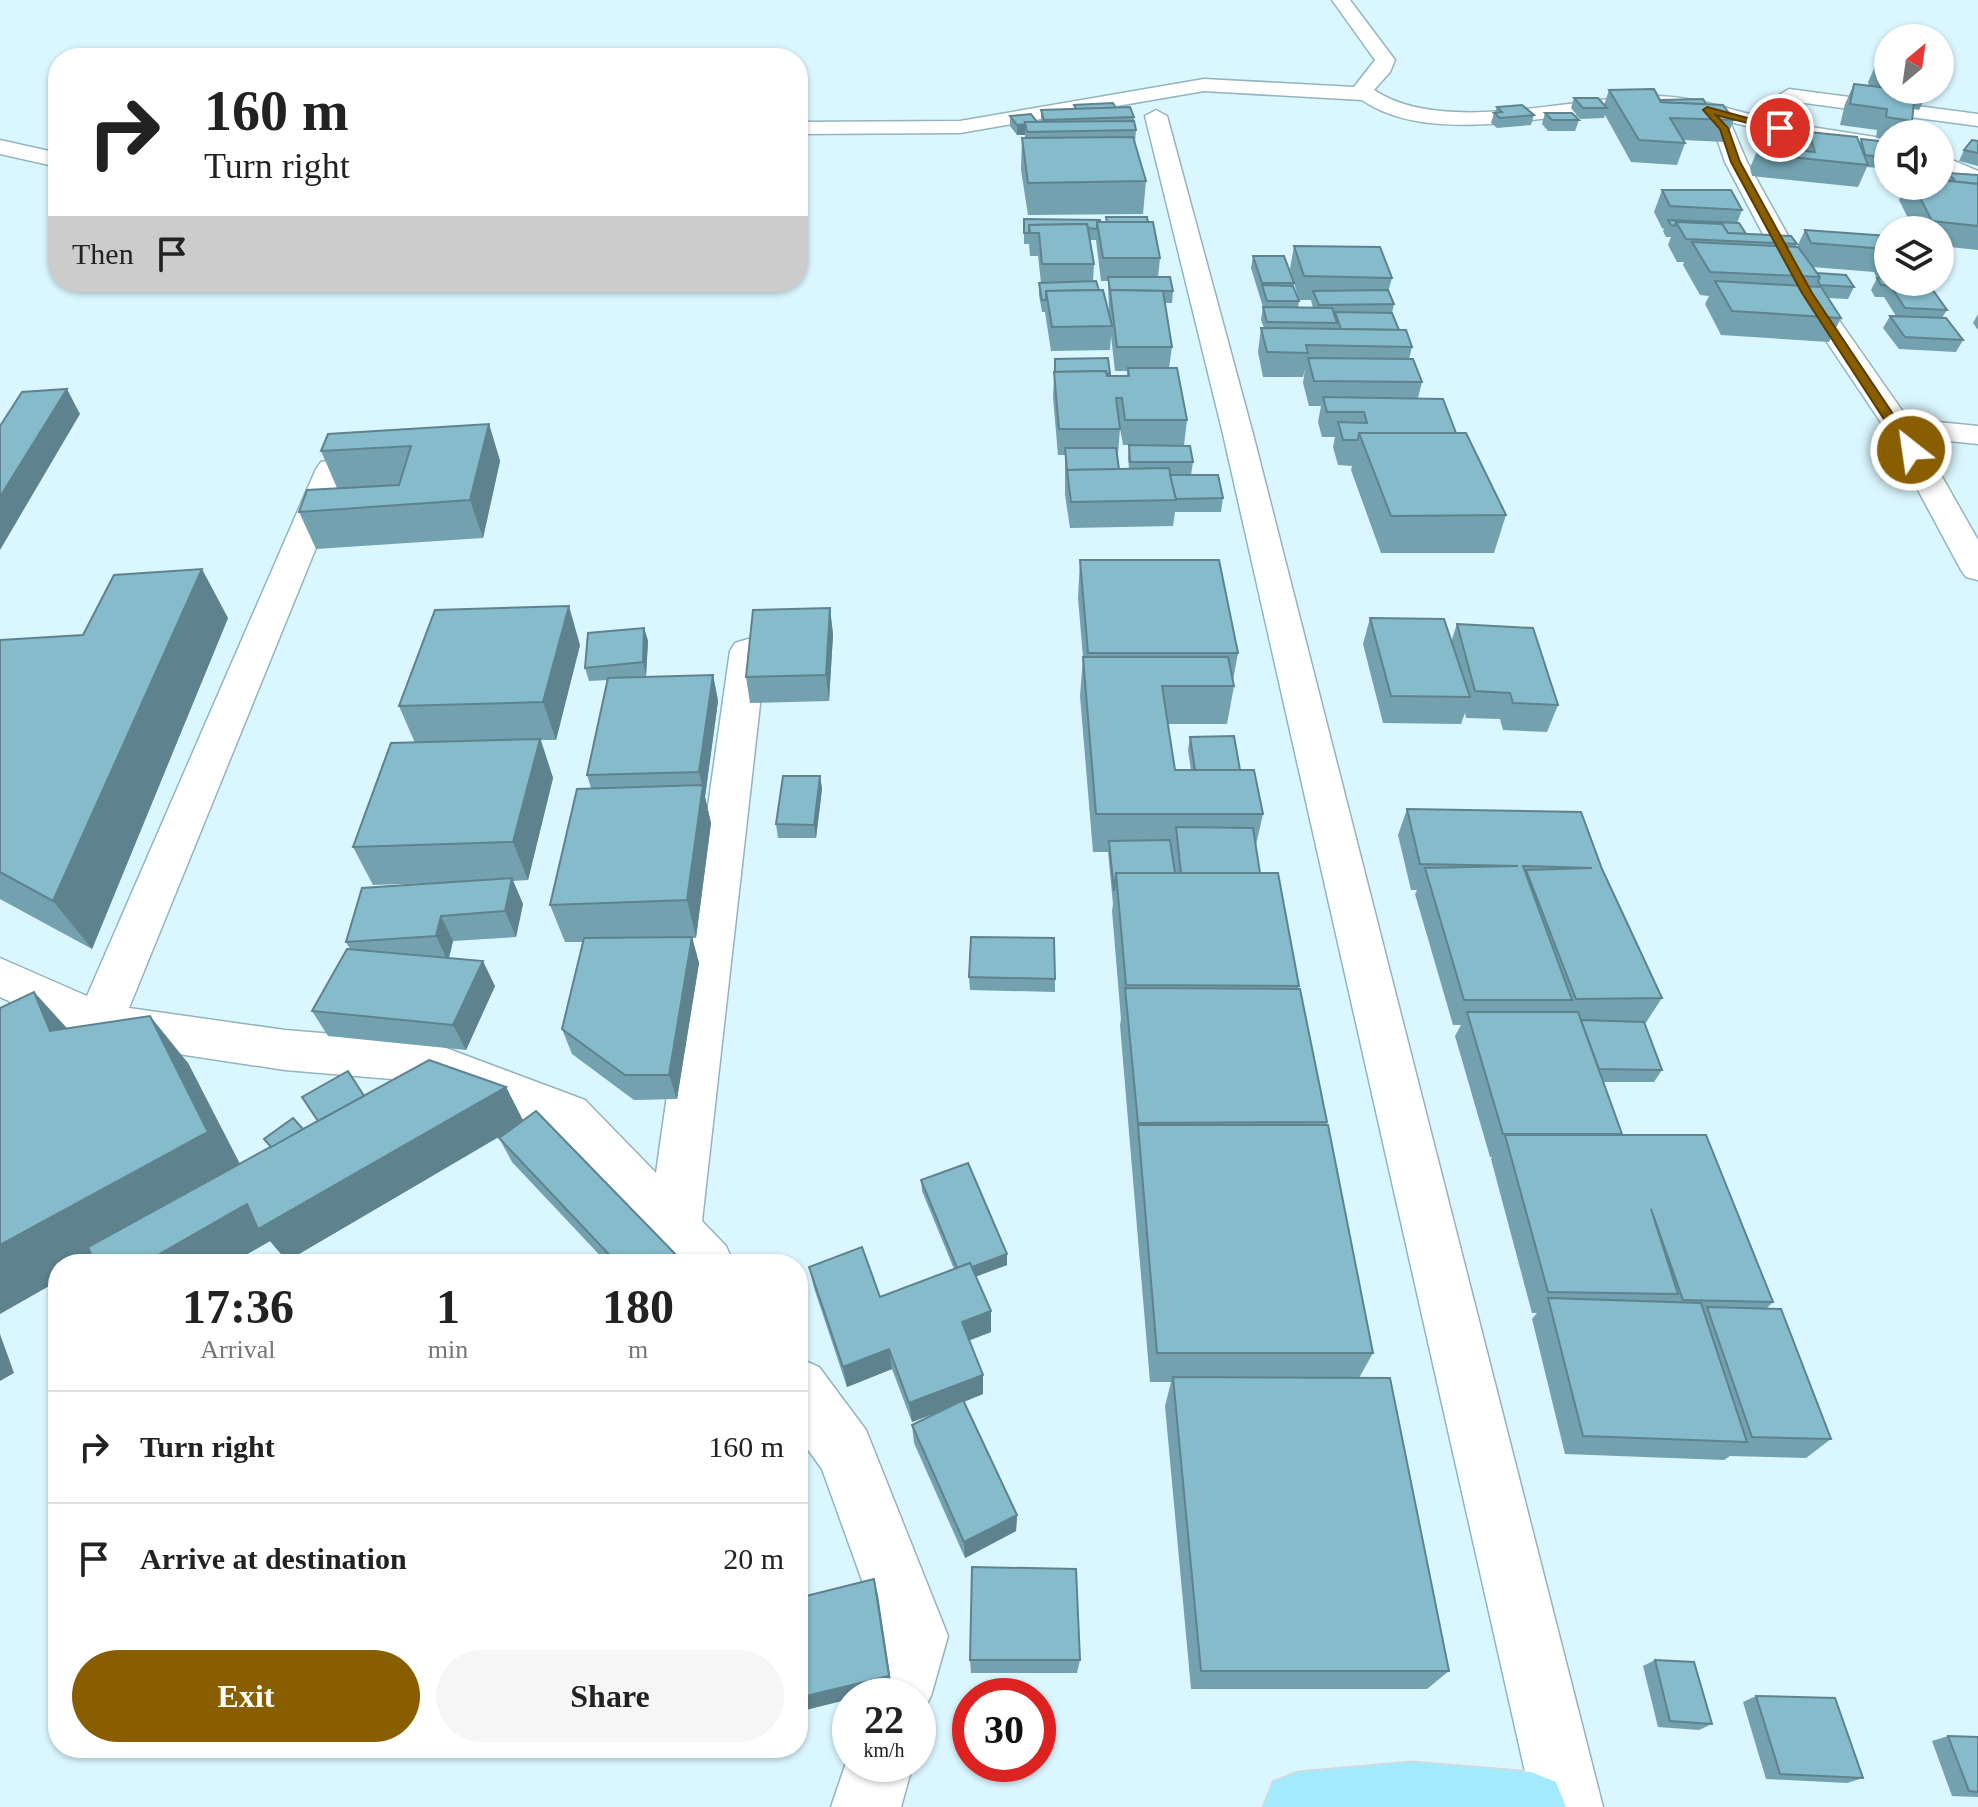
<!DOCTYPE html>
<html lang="en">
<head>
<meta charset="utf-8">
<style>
	:root { --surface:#fff; --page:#f6f6f6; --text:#222; --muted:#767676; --line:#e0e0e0; --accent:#895e00 }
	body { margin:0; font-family:"Times New Roman",serif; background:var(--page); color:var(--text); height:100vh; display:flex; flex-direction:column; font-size:30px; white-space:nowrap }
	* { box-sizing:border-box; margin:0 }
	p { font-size:26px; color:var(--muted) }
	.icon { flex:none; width:44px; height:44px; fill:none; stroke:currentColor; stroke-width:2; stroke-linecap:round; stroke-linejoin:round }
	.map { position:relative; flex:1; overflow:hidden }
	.side { position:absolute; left:48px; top:1254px; width:760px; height:504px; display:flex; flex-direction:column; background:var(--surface); border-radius:32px; box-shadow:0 2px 6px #0004 }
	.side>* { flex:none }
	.banner { position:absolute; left:48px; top:48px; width:760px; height:244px; border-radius:32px; box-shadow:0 2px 6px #0004; background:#fff; color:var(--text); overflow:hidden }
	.needle { width:52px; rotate:29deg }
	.tools { position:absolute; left:1874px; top:24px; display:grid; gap:16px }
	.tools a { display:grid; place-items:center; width:80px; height:80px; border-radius:50%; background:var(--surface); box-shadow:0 2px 6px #0004; font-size:40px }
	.speed { position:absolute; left:832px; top:1678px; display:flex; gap:16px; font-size:40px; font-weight:700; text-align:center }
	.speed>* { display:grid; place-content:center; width:104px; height:104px; border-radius:50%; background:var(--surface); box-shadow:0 2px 6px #0004; line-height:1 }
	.speed small { font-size:20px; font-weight:400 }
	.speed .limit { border:12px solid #d22; background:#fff; color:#111 }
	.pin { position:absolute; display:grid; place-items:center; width:68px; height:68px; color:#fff; margin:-34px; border:4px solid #fff; border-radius:50%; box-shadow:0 2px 8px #0007 }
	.me { position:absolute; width:88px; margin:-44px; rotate:330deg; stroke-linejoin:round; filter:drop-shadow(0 0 6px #0008) }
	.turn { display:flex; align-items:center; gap:28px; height:168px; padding:0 24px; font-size:36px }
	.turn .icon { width:104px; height:104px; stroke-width:2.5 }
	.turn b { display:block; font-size:56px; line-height:68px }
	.then { display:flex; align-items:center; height:76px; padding:0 24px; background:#0003; gap:16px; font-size:30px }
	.eta { display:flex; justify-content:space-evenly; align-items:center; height:136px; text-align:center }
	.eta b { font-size:48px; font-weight:600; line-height:56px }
	.action { display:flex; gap:16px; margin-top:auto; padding:16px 24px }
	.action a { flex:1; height:92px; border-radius:48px; background:var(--accent); color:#fff; font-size:32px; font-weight:600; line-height:92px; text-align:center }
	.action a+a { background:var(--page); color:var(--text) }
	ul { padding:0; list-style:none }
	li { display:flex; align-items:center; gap:24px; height:112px; padding:0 24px; border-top:2px solid var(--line) }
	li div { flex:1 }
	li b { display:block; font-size:30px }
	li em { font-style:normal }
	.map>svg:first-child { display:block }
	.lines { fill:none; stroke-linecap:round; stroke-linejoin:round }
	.minor-casing { stroke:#93b4be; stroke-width:3 }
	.trunk-casing { stroke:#d6d9d9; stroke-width:3 }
	.minor { fill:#fff; fill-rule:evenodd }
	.trunk { fill:#a4eafe; fill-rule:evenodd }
	.wall { fill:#73a1af; fill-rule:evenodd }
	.shaded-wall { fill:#5e838e }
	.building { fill:#86bbcb; stroke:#5e838e; stroke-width:2 }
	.route { fill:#895e00; stroke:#593d00; stroke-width:2 }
</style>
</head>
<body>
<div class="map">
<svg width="1978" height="1807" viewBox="0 0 1978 1807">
	<rect width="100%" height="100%" fill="#daf6fe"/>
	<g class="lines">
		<defs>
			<g id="minor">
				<path d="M 1332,0 L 1350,0 L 1395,60 L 1390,72 L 1374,90 C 1443,136 1572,97 1652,96 C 1694,96 1731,110 1772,120 L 1779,95 L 1789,89 L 1978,114 L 1978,126 L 1797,102 L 1792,124 L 1888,139 L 1888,153 L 1793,137 L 1730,122 L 1747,162 L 1820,293 L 1908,419 L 1978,426 L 1978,444 L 1920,438 L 1978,540 L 1978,580 L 1966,577 L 1961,570 L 1884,427 L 1794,293 L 1725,162 L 1714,130 L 1698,113 C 1600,93 1447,158 1362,100 L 1204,91 L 960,133 L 798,134 L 798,122 L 960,121 L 1204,79 L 1354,87 L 1375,60 Z"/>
				<path d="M 1156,110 L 1167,116 L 1253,434 L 1603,1807 L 1533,1807 L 1223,434 L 1145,116 Z"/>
				<path d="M 0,140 L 58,153 L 58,167 L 0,154 Z"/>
				<path d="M 1940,155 L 1978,171 L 1978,187 L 1940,171 Z"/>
				<path d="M 332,460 L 343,462 L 348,469 L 129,1008 L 285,1030 L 430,1042 L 585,1100 L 656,1173 L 730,651 L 735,643 L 748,639 L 761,643 L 766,651 L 702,1221 L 726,1246 L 734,1264 L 671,1264 L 549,1130 L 427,1082 L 285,1070 L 99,1042 L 0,997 L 0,958 L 87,996 L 316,469 L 321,462 Z"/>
				<path d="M 798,1358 L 819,1367 L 866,1430 L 948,1636 L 931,1696 L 918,1721 L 918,1696 L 865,1696 L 882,1636 L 822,1469 L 798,1436 Z"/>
				<path d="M 850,1751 L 850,1764 L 913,1764 L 901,1807 L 831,1807 Z"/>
			</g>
			<path id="trunk" d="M 1411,1762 L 1531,1772 L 1556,1782 L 1566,1807 L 1263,1807 L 1273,1782 L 1298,1772 Z"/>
		</defs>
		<use href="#minor" class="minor-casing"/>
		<use href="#trunk" class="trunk-casing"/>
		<use href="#minor" class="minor"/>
		<use href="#trunk" class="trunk"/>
	</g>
	<g class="wall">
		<path d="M 1877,62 L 1888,63 L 1888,90 L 1929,90 L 1919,110 L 1913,109 L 1912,121 L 1906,134 L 1888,134 L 1888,140 L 1876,138 L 1877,130 L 1840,125 L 1845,104 L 1854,84 L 1869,86 L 1868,82 Z"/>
		<path d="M 1609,90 L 1660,100 L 1706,104 L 1734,120 L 1725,142 L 1683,140 L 1685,143 L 1677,165 L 1631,162 L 1605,115 L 1604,118 L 1580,119 L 1571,108 L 1574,98 L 1604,105 Z"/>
		<path d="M 1074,105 L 1116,108 L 1134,117 L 1134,122 L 1136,130 L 1135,144 L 1146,181 L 1143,214 L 1028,215 L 1021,170 L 1022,138 L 1025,138 L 1025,135 L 1017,135 L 1010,126 L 1010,116 L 1041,122 L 1041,110 L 1074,109 Z"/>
		<path d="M 1497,107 L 1534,115 L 1531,125 L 1497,128 L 1491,123 L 1494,113 L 1495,112 Z"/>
		<path d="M 1545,113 L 1579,120 L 1575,131 L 1548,131 L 1542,124 Z"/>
		<path d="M 1809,132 L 1860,143 L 1861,139 L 1888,142 L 1888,169 L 1867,167 L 1858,187 L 1752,176 L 1750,168 L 1759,146 L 1801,150 Z"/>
		<path d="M 1978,141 L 1978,166 L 1959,161 L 1964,150 Z"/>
		<path d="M 1948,173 L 1978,175 L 1978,250 L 1940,246 L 1940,230 L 1914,230 L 1899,200 L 1906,186 L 1940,186 Z"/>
		<path d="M 1662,190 L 1742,210 L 1737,223 L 1746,234 L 1797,244 L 1795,247 L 1797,247 L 1805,230 L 1888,236 L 1888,282 L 1947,310 L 1942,318 L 1963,340 L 1956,352 L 1899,349 L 1883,328 L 1890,316 L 1896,316 L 1884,297 L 1875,297 L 1871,290 L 1877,278 L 1874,272 L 1812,267 L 1817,273 L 1854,287 L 1848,299 L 1828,298 L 1841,318 L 1829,342 L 1721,335 L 1705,304 L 1709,296 L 1700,295 L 1683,265 L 1684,262 L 1677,262 L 1668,245 L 1671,237 L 1666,237 L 1663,231 L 1664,229 L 1662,228 L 1654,212 Z"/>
		<path d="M 1106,217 L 1160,258 L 1158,277 L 1173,291 L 1172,303 L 1165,303 L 1172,347 L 1169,368 L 1187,420 L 1184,445 L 1193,462 L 1191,475 L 1223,498 L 1221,512 L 1175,512 L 1173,526 L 1070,528 L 1065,495 L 1065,455 L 1058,455 L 1053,397 L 1055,359 L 1108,358 L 1110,376 L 1127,376 L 1127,371 L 1115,371 L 1111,336 L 1110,350 L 1051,351 L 1045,312 L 1042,312 L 1039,295 L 1039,283 L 1041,283 L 1038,256 L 1030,256 L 1029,244 L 1024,244 L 1024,233 L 1106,222 ZM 1090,240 L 1096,240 L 1101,281 L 1108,281 L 1109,313 L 1099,290 L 1093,281 L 1094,264 ZM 1119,423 L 1123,445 L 1129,445 L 1128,458 L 1129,469 L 1119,469 L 1118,454 L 1120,429 Z"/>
		<path d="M 1294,246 L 1392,278 L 1388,292 L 1394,304 L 1392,313 L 1399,330 L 1412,347 L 1409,359 L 1422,382 L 1418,398 L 1456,433 L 1506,515 L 1494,553 L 1381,553 L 1351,470 L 1352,466 L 1338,465 L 1333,447 L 1335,437 L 1322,437 L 1318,422 L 1321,406 L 1309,406 L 1303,383 L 1305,369 L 1303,377 L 1263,377 L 1258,352 L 1261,328 L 1264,328 L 1261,320 L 1263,307 L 1251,268 L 1253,256 L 1294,283 L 1294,287 L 1299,301 L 1298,308 L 1313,308 L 1311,300 L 1299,300 L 1290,269 Z"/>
		<path d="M 1978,314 L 1978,330 L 1973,323 Z"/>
		<path d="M 489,424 L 500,461 L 483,538 L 316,549 L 299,512 L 337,488 L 321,451 Z"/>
		<path d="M 1080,560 L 1238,653 L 1233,680 L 1234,686 L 1227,724 L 1168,724 L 1175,770 L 1191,770 L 1188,750 L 1190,737 L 1240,770 L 1263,814 L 1256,845 L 1260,873 L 1299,986 L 1298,989 L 1327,1122 L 1327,1125 L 1373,1353 L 1359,1378 L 1449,1671 L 1427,1689 L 1191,1689 L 1165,1406 L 1171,1382 L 1150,1382 L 1120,1025 L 1121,1019 L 1112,911 L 1113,904 L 1108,852 L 1093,852 L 1080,696 L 1083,657 L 1078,598 Z"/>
		<path d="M 830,608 L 833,635 L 829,701 L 750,703 L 746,677 Z"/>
		<path d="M 228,618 L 92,949 L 0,899 L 0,640 L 83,635 Z"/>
		<path d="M 1370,618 L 1451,642 L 1457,624 L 1558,705 L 1547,732 L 1503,730 L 1500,719 L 1466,718 L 1465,713 L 1461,724 L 1383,723 L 1363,644 Z"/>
		<path d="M 644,628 L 648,641 L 646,676 L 634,677 L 713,675 L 718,701 L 705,797 L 711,823 L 696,938 L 692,938 L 699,963 L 677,1099 L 634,1100 L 572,1054 L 562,1029 L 583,942 L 565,942 L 550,905 L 591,788 L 587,775 L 608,680 L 589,681 L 585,668 Z"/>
		<path d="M 580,645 L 556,740 L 541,740 L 553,778 L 528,880 L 513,881 L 523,904 L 516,937 L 453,941 L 449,958 L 495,986 L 466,1050 L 328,1036 L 312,1011 L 350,949 L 346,942 L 436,883 L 373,885 L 353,847 L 415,743 L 399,706 Z"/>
		<path d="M 820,776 L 822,789 L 816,838 L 778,838 L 776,824 Z"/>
		<path d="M 1407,809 L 1602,869 L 1662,998 L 1645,1024 L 1662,1070 L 1654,1082 L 1603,1082 L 1622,1135 L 1773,1302 L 1766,1309 L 1831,1439 L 1806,1458 L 1730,1456 L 1724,1460 L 1565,1454 L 1532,1319 L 1537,1313 L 1532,1313 L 1491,1159 L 1492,1157 L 1490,1157 L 1455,1036 L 1461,1025 L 1453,1025 L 1415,894 L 1417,890 L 1411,890 L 1398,835 Z"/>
		<path d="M 969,977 L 1055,979 L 1055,992 L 970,990 Z"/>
		<path d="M 34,992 L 67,1028 L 188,1063 L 240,1164 L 270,1147 L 264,1139 L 303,1129 L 364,1096 L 506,1087 L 523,1121 L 685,1264 L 608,1264 L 512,1162 L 499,1138 L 509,1131 L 287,1261 L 270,1241 L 230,1264 L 95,1264 L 93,1261 L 89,1264 L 58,1264 Z"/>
		<path d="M 921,1180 L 1007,1265 L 976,1276 L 991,1332 L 969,1340 L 983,1375 L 983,1394 L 964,1402 L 1017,1515 L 1016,1531 L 965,1558 L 914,1443 L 912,1425 L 936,1413 L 912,1422 L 892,1369 L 847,1387 L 814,1288 L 809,1267 L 880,1297 L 954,1269 L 922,1191 Z"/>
		<path d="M 970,1660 L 1080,1660 L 1077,1673 L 971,1673 Z"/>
		<path d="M 1655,1660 L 1712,1724 L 1699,1730 L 1658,1727 L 1643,1666 Z"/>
		<path d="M 1756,1696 L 1863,1778 L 1847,1783 L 1766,1779 L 1743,1702 Z"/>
		<path d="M 1948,1736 L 1978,1737 L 1978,1797 L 1952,1796 L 1932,1741 Z"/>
	</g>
	<g class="shaded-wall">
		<path d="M 1025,124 L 1025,135 L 1017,135 L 1017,125 Z"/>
		<path d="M 67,389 L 80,414 L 0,550 L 0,497 Z"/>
		<path d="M 489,424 L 500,461 L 483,538 L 470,500 Z"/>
		<path d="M 202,569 L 228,618 L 92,949 L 53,901 Z"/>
		<path d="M 569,606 L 580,645 L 556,740 L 543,702 Z"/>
		<path d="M 830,608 L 833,635 L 829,701 L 826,675 Z"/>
		<path d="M 644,628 L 648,641 L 646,676 L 643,662 Z"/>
		<path d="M 713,675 L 718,701 L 705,797 L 711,823 L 696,938 L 687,900 L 702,786 L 699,772 Z"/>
		<path d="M 540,739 L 553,778 L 528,880 L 513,842 Z"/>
		<path d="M 820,776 L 822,789 L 816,838 L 814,825 Z"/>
		<path d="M 512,878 L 523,904 L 516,937 L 505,911 Z"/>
		<path d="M 441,916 L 453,941 L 448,961 L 436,936 Z"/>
		<path d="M 692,937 L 699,963 L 677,1099 L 669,1075 Z"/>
		<path d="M 483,961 L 495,986 L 466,1050 L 453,1025 Z"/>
		<path d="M 34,992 L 76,1039 L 50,1031 Z"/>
		<path d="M 150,1016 L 188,1063 L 246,1176 L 89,1264 L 58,1264 L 58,1281 L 0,1314 L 0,1245 Z"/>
		<path d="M 506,1087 L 524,1122 L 287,1261 L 270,1241 L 230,1264 L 142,1264 L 247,1204 Z"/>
		<path d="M 1007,1254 L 1007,1265 L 959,1283 L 959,1272 Z"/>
		<path d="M 991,1311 L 991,1332 L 963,1343 L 962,1322 Z"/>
		<path d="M 0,1334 L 14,1373 L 0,1381 Z"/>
		<path d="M 889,1349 L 892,1369 L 847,1387 L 843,1367 Z"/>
		<path d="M 983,1375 L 983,1394 L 912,1422 L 909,1403 Z"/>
		<path d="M 1017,1515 L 1016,1531 L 965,1558 L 964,1542 Z"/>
		<path d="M 874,1579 L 878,1595 L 892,1688 L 861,1696 L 850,1696 L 850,1699 L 798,1712 L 798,1698 Z"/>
	</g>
	<g class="building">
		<path d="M 1877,62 L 1888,63 L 1888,84 L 1881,83 Z"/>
		<path d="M 1854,84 L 1888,88 L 1888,90 L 1915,92 L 1912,121 L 1886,117 L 1887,109 L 1850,104 Z"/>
		<path d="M 1654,89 L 1661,102 L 1723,105 L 1734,120 L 1670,118 L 1685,143 L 1639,140 L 1609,90 Z"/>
		<path d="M 1574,98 L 1598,98 L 1607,108 L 1583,108 Z"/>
		<path d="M 1703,99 L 1706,104 L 1661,102 L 1660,100 Z"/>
		<path d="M 1113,103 L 1116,108 L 1076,109 L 1074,105 Z"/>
		<path d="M 1522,105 L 1534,115 L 1500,118 L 1494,113 L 1502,112 L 1497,107 Z"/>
		<path d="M 1130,107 L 1134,117 L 1044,120 L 1041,110 Z"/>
		<path d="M 1545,113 L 1572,113 L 1579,120 L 1552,120 Z"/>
		<path d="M 1031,114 L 1037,122 L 1025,122 L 1026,124 L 1017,125 L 1010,116 Z"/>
		<path d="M 1134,121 L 1136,130 L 1027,132 L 1025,122 Z"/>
		<path d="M 1809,132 L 1857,137 L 1868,165 L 1761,154 L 1759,146 L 1815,152 Z"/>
		<path d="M 1133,137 L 1146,181 L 1028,183 L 1022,138 Z"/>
		<path d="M 1861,139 L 1888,142 L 1888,158 L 1865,155 Z"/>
		<path d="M 1972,140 L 1978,141 L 1978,153 L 1964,150 Z"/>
		<path d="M 1948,173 L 1978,175 L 1978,184 L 1956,182 Z"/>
		<path d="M 1940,180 L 1978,184 L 1978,226 L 1932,221 L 1914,186 L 1940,186 Z"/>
		<path d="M 1662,190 L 1731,190 L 1742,210 L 1670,206 Z"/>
		<path d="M 1106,217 L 1147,217 L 1148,222 L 1107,222 Z"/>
		<path d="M 1024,219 L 1100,220 L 1100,222 L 1097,222 L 1097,229 L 1088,228 L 1087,224 L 1029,225 L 1029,233 L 1024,233 Z"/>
		<path d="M 1668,220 L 1739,223 L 1746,234 L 1728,233 L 1722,224 L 1676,222 L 1675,226 L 1671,225 Z"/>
		<path d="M 1097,222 L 1153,222 L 1160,258 L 1103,258 Z"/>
		<path d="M 1676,222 L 1722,224 L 1728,233 L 1791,236 L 1797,244 L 1686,239 Z"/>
		<path d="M 1087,224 L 1094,264 L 1042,264 L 1039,233 L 1030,233 L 1029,225 Z"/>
		<path d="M 1805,230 L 1888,236 L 1888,253 L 1886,249 L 1811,243 Z"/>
		<path d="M 1692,242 L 1798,247 L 1820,277 L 1710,272 Z"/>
		<path d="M 1294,246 L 1380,247 L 1392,278 L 1304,276 Z"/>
		<path d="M 1253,256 L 1284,256 L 1294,283 L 1262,283 Z"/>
		<path d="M 1817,273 L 1846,275 L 1854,287 L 1820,285 L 1818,281 L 1820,277 Z"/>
		<path d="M 1108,277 L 1170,277 L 1173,291 L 1110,290 L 1110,291 Z"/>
		<path d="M 1877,278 L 1888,279 L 1888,282 L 1927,282 L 1947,310 L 1905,308 L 1890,285 L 1881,285 Z"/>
		<path d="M 1096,281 L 1099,290 L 1046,291 L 1046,300 L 1042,300 L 1039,283 Z"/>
		<path d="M 1715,281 L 1821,287 L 1841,318 L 1732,311 Z"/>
		<path d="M 1262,285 L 1293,286 L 1299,301 L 1267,301 Z"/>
		<path d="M 1103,290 L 1112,326 L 1052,327 L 1046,291 Z"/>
		<path d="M 1110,290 L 1163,291 L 1172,347 L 1117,347 Z"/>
		<path d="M 1388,290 L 1394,304 L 1319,305 L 1313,291 Z"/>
		<path d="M 1263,307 L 1332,308 L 1337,323 L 1267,322 Z"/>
		<path d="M 1335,312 L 1392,313 L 1399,330 L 1341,329 Z"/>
		<path d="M 1890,316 L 1946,318 L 1963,340 L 1905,337 Z"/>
		<path d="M 1261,328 L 1406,330 L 1412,347 L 1306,345 L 1308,353 L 1267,352 Z"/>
		<path d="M 1108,358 L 1110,374 L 1107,374 L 1106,371 L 1055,372 L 1055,359 Z"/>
		<path d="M 1308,358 L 1413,359 L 1422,382 L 1314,381 Z"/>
		<path d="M 1128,368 L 1177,368 L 1187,420 L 1125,420 L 1122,398 L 1116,398 L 1120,429 L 1059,429 L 1054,372 L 1106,371 L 1107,376 L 1129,376 Z"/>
		<path d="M 67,389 L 0,497 L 0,426 L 22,392 Z"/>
		<path d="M 1323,397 L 1443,399 L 1456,433 L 1359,433 L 1358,440 L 1343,440 L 1338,422 L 1367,423 L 1364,412 L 1327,412 Z"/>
		<path d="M 489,424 L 470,500 L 299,512 L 307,490 L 399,485 L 411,446 L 321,451 L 328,434 Z"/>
		<path d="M 1359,433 L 1466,433 L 1506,515 L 1391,516 Z"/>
		<path d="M 1129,445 L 1190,446 L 1193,462 L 1130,462 Z"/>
		<path d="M 1065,448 L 1116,448 L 1119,469 L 1067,470 Z"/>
		<path d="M 1169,468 L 1176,500 L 1071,502 L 1067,470 Z"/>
		<path d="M 1170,475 L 1218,475 L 1223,498 L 1176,499 Z"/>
		<path d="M 1080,560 L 1219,560 L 1238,653 L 1088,653 Z"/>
		<path d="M 202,569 L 53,901 L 0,872 L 0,640 L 83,635 L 114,575 Z"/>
		<path d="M 569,606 L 543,702 L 399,706 L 435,610 Z"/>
		<path d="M 830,608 L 826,675 L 746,677 L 753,610 Z"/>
		<path d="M 1370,618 L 1444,619 L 1470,697 L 1391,696 Z"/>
		<path d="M 1457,624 L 1533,628 L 1558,705 L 1513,703 L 1510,693 L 1475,691 Z"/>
		<path d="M 644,628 L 643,662 L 585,668 L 588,633 Z"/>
		<path d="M 1083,657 L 1228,657 L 1234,686 L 1162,686 L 1175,770 L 1254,770 L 1263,814 L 1096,814 Z"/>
		<path d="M 713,675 L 699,772 L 587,775 L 608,678 Z"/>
		<path d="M 1234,736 L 1240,770 L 1195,770 L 1190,737 Z"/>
		<path d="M 540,739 L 513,842 L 353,847 L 391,743 Z"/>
		<path d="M 783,776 L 820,776 L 814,825 L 776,824 Z"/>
		<path d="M 703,785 L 687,900 L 550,905 L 577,789 Z"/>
		<path d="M 1407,809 L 1581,812 L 1602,869 L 1662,998 L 1576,999 L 1526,870 L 1592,868 L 1523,866 L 1572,1000 L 1464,1000 L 1425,868 L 1518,866 L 1420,864 Z"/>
		<path d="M 1176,827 L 1253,828 L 1260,873 L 1181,873 Z"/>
		<path d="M 1170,840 L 1175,873 L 1116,873 L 1114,891 L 1109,841 Z"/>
		<path d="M 1116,873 L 1278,873 L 1299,986 L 1126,985 Z"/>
		<path d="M 512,878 L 505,911 L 441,916 L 436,936 L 346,942 L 362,888 Z"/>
		<path d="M 692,937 L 669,1075 L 625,1075 L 562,1029 L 584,938 Z"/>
		<path d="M 971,937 L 1054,938 L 1055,979 L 969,977 Z"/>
		<path d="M 347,949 L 483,961 L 453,1025 L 312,1011 Z"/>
		<path d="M 1125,988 L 1300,989 L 1327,1122 L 1138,1123 Z"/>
		<path d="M 34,992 L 50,1031 L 150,1016 L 208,1132 L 0,1245 L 0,1008 Z"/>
		<path d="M 1467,1012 L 1578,1012 L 1622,1134 L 1503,1134 Z"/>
		<path d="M 1581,1020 L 1644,1022 L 1662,1070 L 1599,1069 Z"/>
		<path d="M 429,1060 L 506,1087 L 258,1229 L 247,1204 L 142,1264 L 95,1264 L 88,1247 Z"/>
		<path d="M 348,1071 L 364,1096 L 318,1121 L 302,1097 Z"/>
		<path d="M 536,1111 L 685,1264 L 618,1264 L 499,1138 Z"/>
		<path d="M 293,1118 L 303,1129 L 271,1147 L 264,1139 Z"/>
		<path d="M 1138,1125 L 1328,1125 L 1373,1353 L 1157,1353 Z"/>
		<path d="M 1505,1135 L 1706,1135 L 1773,1302 L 1683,1300 L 1651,1209 L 1678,1294 L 1548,1292 Z"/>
		<path d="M 968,1163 L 1007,1254 L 972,1267 L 970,1263 L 957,1268 L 921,1180 Z"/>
		<path d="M 862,1247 L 880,1297 L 970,1263 L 991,1311 L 962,1322 L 983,1375 L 909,1403 L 889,1349 L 843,1367 L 809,1267 Z"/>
		<path d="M 1548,1298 L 1701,1303 L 1747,1442 L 1583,1436 Z"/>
		<path d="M 1707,1307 L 1781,1309 L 1831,1439 L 1752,1437 Z"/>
		<path d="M 1173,1377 L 1390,1378 L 1449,1671 L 1201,1671 Z"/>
		<path d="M 963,1400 L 1017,1515 L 964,1542 L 912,1425 Z"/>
		<path d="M 972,1567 L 1076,1569 L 1080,1660 L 970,1660 Z"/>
		<path d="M 874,1579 L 889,1676 L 798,1698 L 798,1598 Z"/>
		<path d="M 1655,1660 L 1694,1662 L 1712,1724 L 1670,1721 Z"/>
		<path d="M 1756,1696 L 1835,1698 L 1863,1778 L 1780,1774 Z"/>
		<path d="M 1948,1736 L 1978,1737 L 1978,1792 L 1969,1791 Z"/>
	</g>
	<path class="route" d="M 1707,107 L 1784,128 L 1780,131 L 1716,115 L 1728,128 L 1740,162 L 1812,293 L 1917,450 L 1916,453 L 1906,453 L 1802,293 L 1731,162 L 1720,129 L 1703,110 Z"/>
</svg>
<div class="tools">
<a><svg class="needle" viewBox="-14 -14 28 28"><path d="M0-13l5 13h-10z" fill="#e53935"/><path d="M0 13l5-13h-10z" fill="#767676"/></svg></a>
<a><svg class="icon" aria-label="sound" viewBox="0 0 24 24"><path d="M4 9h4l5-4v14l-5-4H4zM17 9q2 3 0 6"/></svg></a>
<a><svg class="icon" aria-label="layers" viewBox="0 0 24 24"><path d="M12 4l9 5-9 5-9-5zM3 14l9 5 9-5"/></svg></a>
</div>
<div class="speed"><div>22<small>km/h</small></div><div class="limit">30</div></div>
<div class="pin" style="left:1780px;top:128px;background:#d93025"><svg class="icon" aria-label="arrive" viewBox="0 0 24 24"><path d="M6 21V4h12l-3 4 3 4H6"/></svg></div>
<svg class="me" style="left:1911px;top:450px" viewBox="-20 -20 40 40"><circle r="17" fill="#895e00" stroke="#fff" stroke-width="3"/><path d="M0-11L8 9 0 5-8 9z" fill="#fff"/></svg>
<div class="banner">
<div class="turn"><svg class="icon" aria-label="right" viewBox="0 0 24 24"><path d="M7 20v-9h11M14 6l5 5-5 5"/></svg><div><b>160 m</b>Turn right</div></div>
<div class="then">Then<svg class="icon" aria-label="arrive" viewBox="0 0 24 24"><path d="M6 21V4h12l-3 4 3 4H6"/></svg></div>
</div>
<section class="side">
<div class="eta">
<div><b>17:36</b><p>Arrival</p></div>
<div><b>1</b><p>min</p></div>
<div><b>180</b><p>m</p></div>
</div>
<ul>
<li><svg class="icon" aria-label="right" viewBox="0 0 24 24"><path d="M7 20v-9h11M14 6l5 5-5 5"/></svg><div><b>Turn right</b></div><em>160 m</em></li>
<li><svg class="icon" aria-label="arrive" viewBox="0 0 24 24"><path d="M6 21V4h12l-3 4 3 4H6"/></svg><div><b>Arrive at destination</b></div><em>20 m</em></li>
</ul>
<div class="action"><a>Exit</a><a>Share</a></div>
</section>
</div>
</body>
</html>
